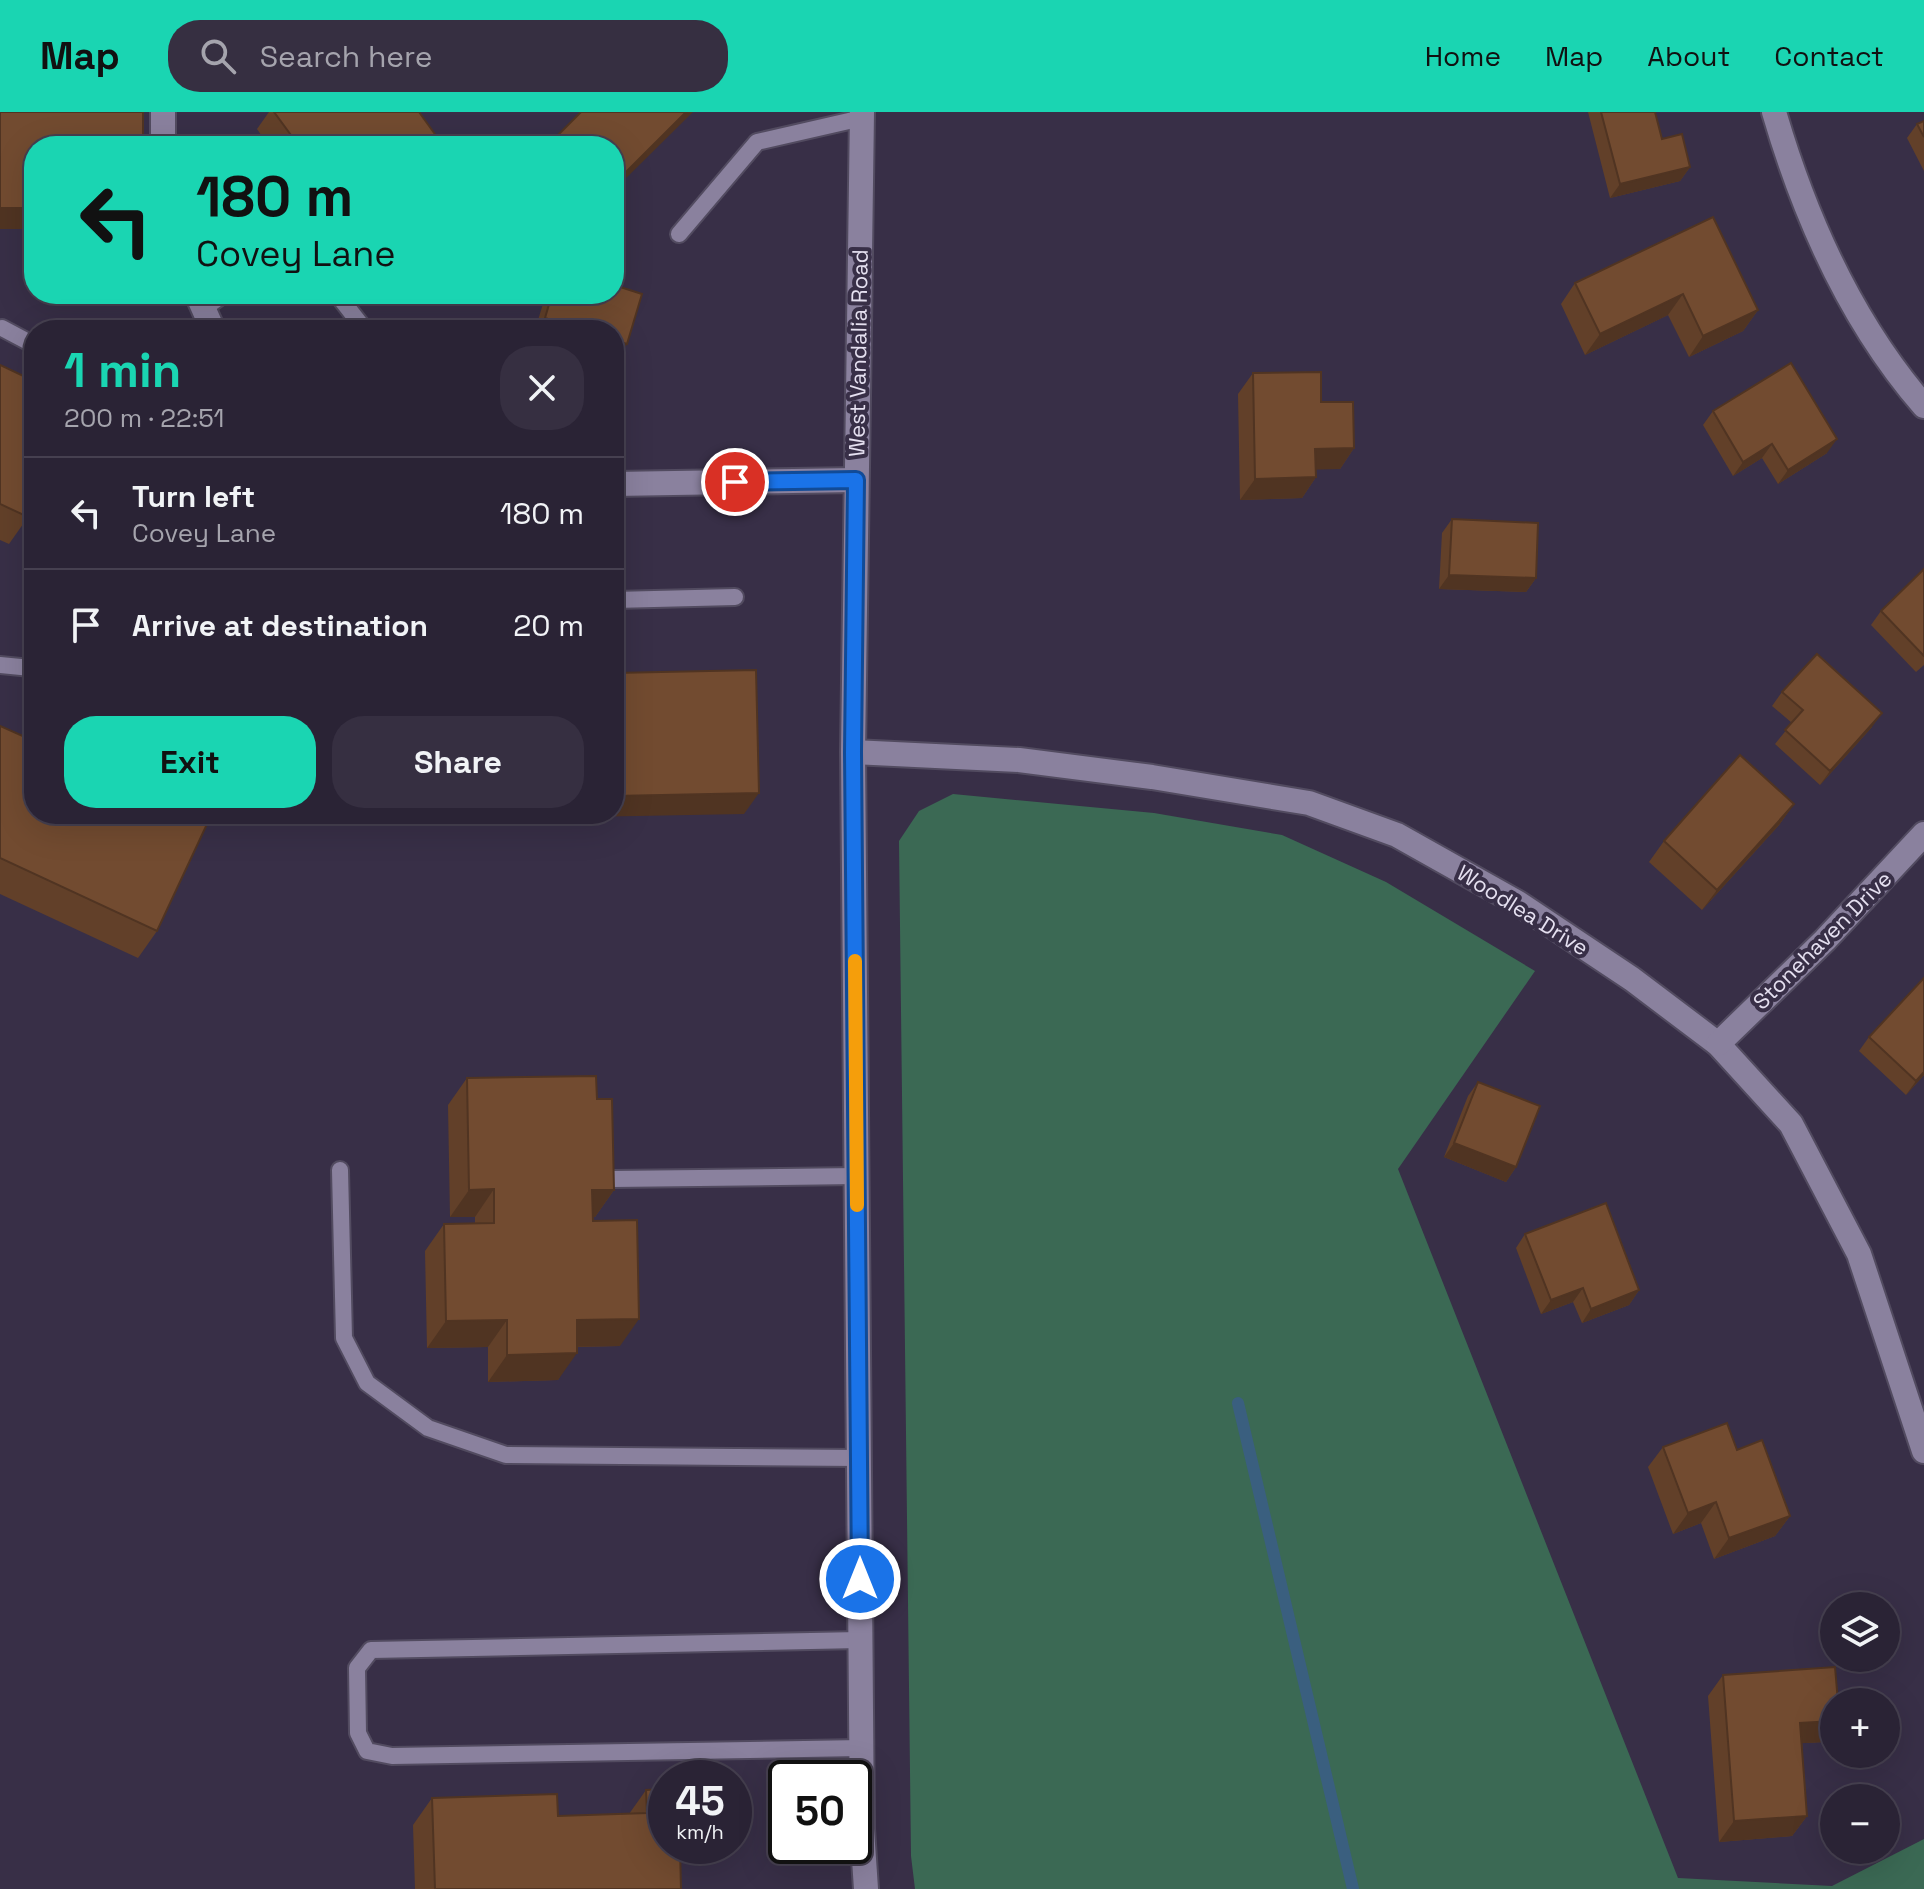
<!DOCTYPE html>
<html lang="en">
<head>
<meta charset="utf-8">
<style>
	:root { --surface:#2a2335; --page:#362f41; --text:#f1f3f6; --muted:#a5a4ad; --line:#464050; --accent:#1ad5b2 }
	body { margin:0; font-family:"Space Grotesk",sans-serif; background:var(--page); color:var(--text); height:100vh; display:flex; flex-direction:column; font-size:30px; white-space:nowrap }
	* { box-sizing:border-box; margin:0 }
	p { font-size:26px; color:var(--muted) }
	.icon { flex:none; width:44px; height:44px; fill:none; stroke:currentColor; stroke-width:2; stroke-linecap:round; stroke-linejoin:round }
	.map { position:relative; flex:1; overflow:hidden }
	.sheet { position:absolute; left:24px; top:208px; width:600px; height:504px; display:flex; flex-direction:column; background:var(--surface); border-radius:32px; box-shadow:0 8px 32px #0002,0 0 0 2px var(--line) }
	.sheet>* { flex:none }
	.top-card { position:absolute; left:24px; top:24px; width:600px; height:168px; border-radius:32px; box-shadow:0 8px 32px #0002,0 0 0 2px var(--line); background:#1ad5b2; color:#111; overflow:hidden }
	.buttons { position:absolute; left:1820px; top:1480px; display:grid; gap:16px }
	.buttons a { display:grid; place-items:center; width:80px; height:80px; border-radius:50%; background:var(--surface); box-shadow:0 8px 32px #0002,0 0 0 2px var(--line); font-size:40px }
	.speed { position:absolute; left:648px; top:1648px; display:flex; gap:16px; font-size:40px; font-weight:700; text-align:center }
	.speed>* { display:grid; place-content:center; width:104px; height:104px; border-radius:50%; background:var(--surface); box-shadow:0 8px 32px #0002,0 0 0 2px var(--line); line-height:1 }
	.speed small { font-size:20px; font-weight:400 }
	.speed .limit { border:4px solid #111; border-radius:12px; background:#fff; color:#111 }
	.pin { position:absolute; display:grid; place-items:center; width:68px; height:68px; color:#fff; margin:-34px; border:4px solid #fff; border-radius:50%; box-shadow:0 2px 8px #0007 }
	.me { position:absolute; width:88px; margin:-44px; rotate:0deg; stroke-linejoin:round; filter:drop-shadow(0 0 6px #0008) }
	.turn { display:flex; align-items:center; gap:28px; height:168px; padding:0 40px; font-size:36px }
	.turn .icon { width:104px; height:104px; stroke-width:2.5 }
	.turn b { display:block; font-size:56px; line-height:68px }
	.round { display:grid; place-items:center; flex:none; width:84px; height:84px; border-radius:32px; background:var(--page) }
	.headline { display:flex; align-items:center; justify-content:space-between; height:136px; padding:0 40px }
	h1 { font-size:48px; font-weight:800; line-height:60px; color:var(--accent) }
	.button { display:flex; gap:16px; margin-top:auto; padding:16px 40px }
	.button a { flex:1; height:92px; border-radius:32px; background:var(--accent); color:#111; font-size:32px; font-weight:800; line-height:92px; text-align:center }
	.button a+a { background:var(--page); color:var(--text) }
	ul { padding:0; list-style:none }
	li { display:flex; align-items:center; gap:24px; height:112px; padding:0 40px; border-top:2px solid var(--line) }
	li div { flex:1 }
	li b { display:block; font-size:30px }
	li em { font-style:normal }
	header { display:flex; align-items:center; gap:48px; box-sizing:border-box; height:112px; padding:0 40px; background:var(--accent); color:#111 }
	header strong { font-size:38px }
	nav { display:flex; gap:44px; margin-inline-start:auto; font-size:28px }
	.search { width:560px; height:72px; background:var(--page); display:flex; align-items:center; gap:20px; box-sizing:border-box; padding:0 28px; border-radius:32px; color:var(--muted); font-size:30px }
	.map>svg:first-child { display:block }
	.green { fill:#3b6954 }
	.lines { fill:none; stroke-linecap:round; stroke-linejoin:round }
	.stream { stroke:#3a5f7f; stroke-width:12 }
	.lane-casing { stroke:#524b60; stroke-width:20 }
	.street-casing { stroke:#524b60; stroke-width:28 }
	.secondary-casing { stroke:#524b60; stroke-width:28 }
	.lane { stroke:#8a819e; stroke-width:16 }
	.street { stroke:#8a819e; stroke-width:24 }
	.secondary { stroke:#8a819e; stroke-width:24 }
	.wall { fill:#624029 }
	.shaded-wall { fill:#503422 }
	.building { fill:#724b30; stroke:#503422; stroke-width:2 }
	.route-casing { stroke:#114b97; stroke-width:20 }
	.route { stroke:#1a73e8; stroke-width:14 }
	.slow { stroke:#f59e0b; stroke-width:14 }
	.labels { text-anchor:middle; stroke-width:8; stroke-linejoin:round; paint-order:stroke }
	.street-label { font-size:22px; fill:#e5e0f0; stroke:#382f47 }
</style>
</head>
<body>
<header>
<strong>Map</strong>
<div class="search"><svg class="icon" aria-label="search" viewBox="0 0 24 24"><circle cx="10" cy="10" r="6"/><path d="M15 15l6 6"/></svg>Search here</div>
<nav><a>Home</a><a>Map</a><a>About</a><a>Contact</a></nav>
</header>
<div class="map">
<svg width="1924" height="1777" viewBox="0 0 1924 1777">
	<rect width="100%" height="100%" fill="#382f47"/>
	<path class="green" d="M 953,682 L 1154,701 L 1282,723 L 1386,770 L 1535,859 L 1398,1057 L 1678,1766 L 1832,1774 L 1924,1727 L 1924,1777 L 915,1777 L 911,1744 L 899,729 L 919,699 Z"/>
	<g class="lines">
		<path class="stream" d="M 1238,1291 L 1353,1777"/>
		<defs>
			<g id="lane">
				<path d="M 679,122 L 757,30 L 862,6"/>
				<path d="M 337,182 L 365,218"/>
				<path d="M 203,197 L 224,182"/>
				<path d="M 2,216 L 34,233"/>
				<path d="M 614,488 L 735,485"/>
				<path d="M 0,553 L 31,556 L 34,551"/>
				<path d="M 340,1058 L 344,1226 L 367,1271 L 428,1316 L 506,1343 L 859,1346"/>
				<path d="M 612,1067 L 857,1064"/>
				<path d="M 860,1528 L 371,1538 L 357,1556 L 358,1621 L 367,1639 L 392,1644 L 861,1636"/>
			</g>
			<g id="street">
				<path d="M 163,0 L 163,34"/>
				<path d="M 1774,0 C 1805,106 1851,210 1924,294"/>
				<path d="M 197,182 L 213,218"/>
				<path d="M 614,372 L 856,368"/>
				<path d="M 853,640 L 1019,648 L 1152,665 L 1309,691 L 1397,723 L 1518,791 L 1632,867 L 1718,932 L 1791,1012 L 1859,1142 L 1924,1339"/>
				<path d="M 1718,932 L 1825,828 L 1924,722"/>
			</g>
			<path id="secondary" d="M 862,0 L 853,640 L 862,1717 L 866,1777"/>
		</defs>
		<use href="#lane" class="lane-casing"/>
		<use href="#street" class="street-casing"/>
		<use href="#secondary" class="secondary-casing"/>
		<use href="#lane" class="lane"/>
		<use href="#street" class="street"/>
		<use href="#secondary" class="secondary"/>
	</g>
	<g class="wall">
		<path d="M 269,0 L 419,0 L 437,25 L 431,34 L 269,34 L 257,17 Z"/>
		<path d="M 1588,0 L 1655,0 L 1662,27 L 1690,55 L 1680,69 L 1610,86 Z"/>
		<path d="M 1924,9 L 1924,59 L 1907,26 L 1917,12 Z"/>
		<path d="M 1713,105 L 1758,198 L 1743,219 L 1689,245 L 1668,203 L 1585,243 L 1561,192 L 1575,171 Z"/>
		<path d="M 546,182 L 614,182 L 618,246 L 614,245 L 614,218 L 535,218 Z"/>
		<path d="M 0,253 L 28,405 L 9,432 L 0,428 Z"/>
		<path d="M 1253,261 L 1321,290 L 1354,336 L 1340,357 L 1316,357 L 1316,365 L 1302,386 L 1240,388 L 1238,282 Z"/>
		<path d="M 1713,299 L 1827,341 L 1778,372 L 1762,346 L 1733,364 L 1703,313 Z"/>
		<path d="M 1452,407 L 1536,466 L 1526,480 L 1439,477 L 1442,421 Z"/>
		<path d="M 1924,457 L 1924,553 L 1916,560 L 1871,513 L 1881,499 Z"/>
		<path d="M 1782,580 L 1872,615 L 1820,673 L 1775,632 L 1792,611 L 1772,594 Z"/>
		<path d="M 0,614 L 157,819 L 138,846 L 0,782 Z"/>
		<path d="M 1794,692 L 1779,713 L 1702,798 L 1649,750 L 1664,729 Z"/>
		<path d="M 1924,866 L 1924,963 L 1906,983 L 1859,939 L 1869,925 Z"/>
		<path d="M 467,966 L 597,987 L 614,1078 L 595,1105 L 593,1105 L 620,1234 L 577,1235 L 558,1268 L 488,1270 L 488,1235 L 427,1236 L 425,1139 L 444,1112 L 475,1111 L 475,1105 L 450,1105 L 448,993 Z"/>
		<path d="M 1478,970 L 1516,1055 L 1506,1070 L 1444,1045 L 1468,984 Z"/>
		<path d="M 1525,1122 L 1639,1178 L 1629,1193 L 1582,1211 L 1573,1190 L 1541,1202 L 1516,1136 Z"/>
		<path d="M 1663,1335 L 1737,1338 L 1790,1404 L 1775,1424 L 1714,1447 L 1701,1411 L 1673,1422 L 1648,1355 Z"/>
		<path d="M 1723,1563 L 1834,1590 L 1834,1616 L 1825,1630 L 1802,1631 L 1807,1704 L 1792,1724 L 1719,1730 L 1708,1584 Z"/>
		<path d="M 646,1678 L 681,1777 L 415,1777 L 413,1713 L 432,1686 L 558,1704 L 629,1702 Z"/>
	</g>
	<g class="shaded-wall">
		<path d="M 686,0 L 693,0 L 614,78 L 614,72 Z"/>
		<path d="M 1690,55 L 1680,69 L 1610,86 L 1620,72 Z"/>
		<rect x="0" y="96" width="34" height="21"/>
		<path d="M 1683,182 L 1668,203 L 1585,243 L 1600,222 Z"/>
		<path d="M 1758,198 L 1743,219 L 1689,245 L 1703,224 Z"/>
		<path d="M 545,206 L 583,218 L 536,218 Z"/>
		<path d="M 614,228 L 627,232 L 618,246 L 614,245 Z"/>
		<path d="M 1837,327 L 1827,341 L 1778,372 L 1788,358 Z"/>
		<path d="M 1772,332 L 1762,346 L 1733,364 L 1743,350 Z"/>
		<path d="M 1354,336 L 1340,357 L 1301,358 L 1315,337 Z"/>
		<path d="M 1316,365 L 1302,386 L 1240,388 L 1255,367 Z"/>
		<path d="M 1449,463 L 1536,466 L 1526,480 L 1439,477 Z"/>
		<path d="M 1882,601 L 1872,615 L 1820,673 L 1830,659 Z"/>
		<path d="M 759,681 L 744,702 L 583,705 L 585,702 L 614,702 L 614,684 Z"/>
		<path d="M 1794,692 L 1779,713 L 1702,798 L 1717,778 Z"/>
		<path d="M 1924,960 L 1924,963 L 1906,983 L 1916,969 Z"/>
		<path d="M 1454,1031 L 1516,1055 L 1506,1070 L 1444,1045 Z"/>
		<path d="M 494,1077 L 475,1105 L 450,1105 L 469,1078 Z"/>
		<path d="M 592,1078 L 614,1078 L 595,1105 L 573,1105 Z"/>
		<path d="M 1583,1176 L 1573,1190 L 1541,1202 L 1551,1188 Z"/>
		<path d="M 1639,1178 L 1629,1193 L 1582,1211 L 1591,1197 Z"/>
		<path d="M 639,1207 L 620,1234 L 558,1235 L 577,1208 Z"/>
		<path d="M 507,1208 L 488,1235 L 427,1236 L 446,1209 Z"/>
		<path d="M 577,1241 L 558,1268 L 488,1270 L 507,1243 Z"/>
		<path d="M 1716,1390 L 1701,1411 L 1673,1422 L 1688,1401 Z"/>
		<path d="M 1790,1404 L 1775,1424 L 1714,1447 L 1729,1426 Z"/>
		<path d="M 1834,1609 L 1834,1616 L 1825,1630 L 1786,1632 L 1800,1611 Z"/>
		<path d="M 1807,1704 L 1792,1724 L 1719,1730 L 1734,1709 Z"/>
	</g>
	<g class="building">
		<path d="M 0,0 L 143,0 L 143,34 L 34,34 L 34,96 L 0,96 Z"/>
		<path d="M 274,0 L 419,0 L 437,25 L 425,34 L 299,34 Z"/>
		<path d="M 581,0 L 686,0 L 614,72 L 614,34 L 547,34 Z"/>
		<path d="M 1601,0 L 1655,0 L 1662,27 L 1682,22 L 1690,55 L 1620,72 Z"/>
		<path d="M 1924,9 L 1924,25 L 1917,12 Z"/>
		<path d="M 1713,105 L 1758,198 L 1703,224 L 1683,182 L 1600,222 L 1575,171 Z"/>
		<path d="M 614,173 L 642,182 L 627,232 L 614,228 L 614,218 L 583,218 L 545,206 L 552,182 L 614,182 Z"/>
		<path d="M 1791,251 L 1837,327 L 1788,358 L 1772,332 L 1743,350 L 1713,299 Z"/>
		<path d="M 0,253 L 34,269 L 34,391 L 28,405 L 0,392 Z"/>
		<path d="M 1321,260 L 1321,290 L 1353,290 L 1354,336 L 1315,337 L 1316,365 L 1255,367 L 1253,261 Z"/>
		<path d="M 1452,407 L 1538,411 L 1536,466 L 1449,463 Z"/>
		<path d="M 1924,457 L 1924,544 L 1881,499 Z"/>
		<path d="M 1817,542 L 1882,601 L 1830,659 L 1785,618 L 1803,598 L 1782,580 Z"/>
		<path d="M 756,558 L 759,681 L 614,684 L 614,561 Z"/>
		<path d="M 0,614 L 34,629 L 34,702 L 191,702 L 208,710 L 157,819 L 0,746 Z"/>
		<path d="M 1740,643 L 1794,692 L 1717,778 L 1664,729 Z"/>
		<path d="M 1924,866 L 1924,960 L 1916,969 L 1869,925 Z"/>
		<path d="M 596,964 L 597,987 L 612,987 L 614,1078 L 592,1078 L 593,1109 L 637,1108 L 639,1207 L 577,1208 L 577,1241 L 507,1243 L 507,1208 L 446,1209 L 444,1112 L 494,1111 L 494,1077 L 469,1078 L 467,966 Z"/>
		<path d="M 1478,970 L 1540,994 L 1516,1055 L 1454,1031 Z"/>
		<path d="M 1606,1091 L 1639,1178 L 1591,1197 L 1583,1176 L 1551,1188 L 1525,1122 Z"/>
		<path d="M 1727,1311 L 1737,1338 L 1762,1328 L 1790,1404 L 1729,1426 L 1716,1390 L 1688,1401 L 1663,1335 Z"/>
		<path d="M 1835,1555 L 1838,1590 L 1834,1590 L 1834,1609 L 1800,1611 L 1807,1704 L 1734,1709 L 1723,1563 Z"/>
		<path d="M 666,1677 L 666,1734 L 680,1734 L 681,1777 L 435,1777 L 432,1686 L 557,1682 L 558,1704 L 647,1701 L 646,1678 Z"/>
	</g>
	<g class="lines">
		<defs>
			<path id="route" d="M 735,370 L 856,368 L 853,640 L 860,1467"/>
		</defs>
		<use href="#route" class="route-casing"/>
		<use href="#route" class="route"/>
		<path class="slow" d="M 855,849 L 857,1093"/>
	</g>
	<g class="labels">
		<g class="street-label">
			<text transform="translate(858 241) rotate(-89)" y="8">West Vandalia Road</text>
			<text transform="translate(1523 798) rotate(32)" y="8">Woodlea Drive</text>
			<text transform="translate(1822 828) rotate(-45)" y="8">Stonehaven Drive</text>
		</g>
	</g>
</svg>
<div class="buttons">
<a><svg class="icon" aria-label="layers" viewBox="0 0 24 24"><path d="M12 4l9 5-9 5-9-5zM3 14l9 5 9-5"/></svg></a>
<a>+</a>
<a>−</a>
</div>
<div class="speed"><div>45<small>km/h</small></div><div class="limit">50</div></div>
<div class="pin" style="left:735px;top:370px;background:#d93025"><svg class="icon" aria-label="arrive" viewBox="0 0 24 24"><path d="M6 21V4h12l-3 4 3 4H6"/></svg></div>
<svg class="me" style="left:860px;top:1467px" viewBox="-20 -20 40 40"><circle r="17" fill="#1a73e8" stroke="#fff" stroke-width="3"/><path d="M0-11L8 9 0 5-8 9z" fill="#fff"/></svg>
<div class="top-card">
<div class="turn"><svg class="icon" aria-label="left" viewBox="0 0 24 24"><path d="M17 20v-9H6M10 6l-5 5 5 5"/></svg><div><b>180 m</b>Covey Lane</div></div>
</div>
<section class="sheet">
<div class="headline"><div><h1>1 min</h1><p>200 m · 22:51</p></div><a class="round"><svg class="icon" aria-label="close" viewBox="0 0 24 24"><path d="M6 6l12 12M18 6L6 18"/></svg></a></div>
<ul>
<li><svg class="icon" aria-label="left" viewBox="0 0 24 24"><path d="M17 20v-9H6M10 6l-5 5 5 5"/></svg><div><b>Turn left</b><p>Covey Lane</p></div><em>180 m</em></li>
<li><svg class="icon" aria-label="arrive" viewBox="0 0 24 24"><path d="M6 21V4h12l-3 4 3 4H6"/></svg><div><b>Arrive at destination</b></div><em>20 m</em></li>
</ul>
<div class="button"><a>Exit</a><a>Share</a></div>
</section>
</div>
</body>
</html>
